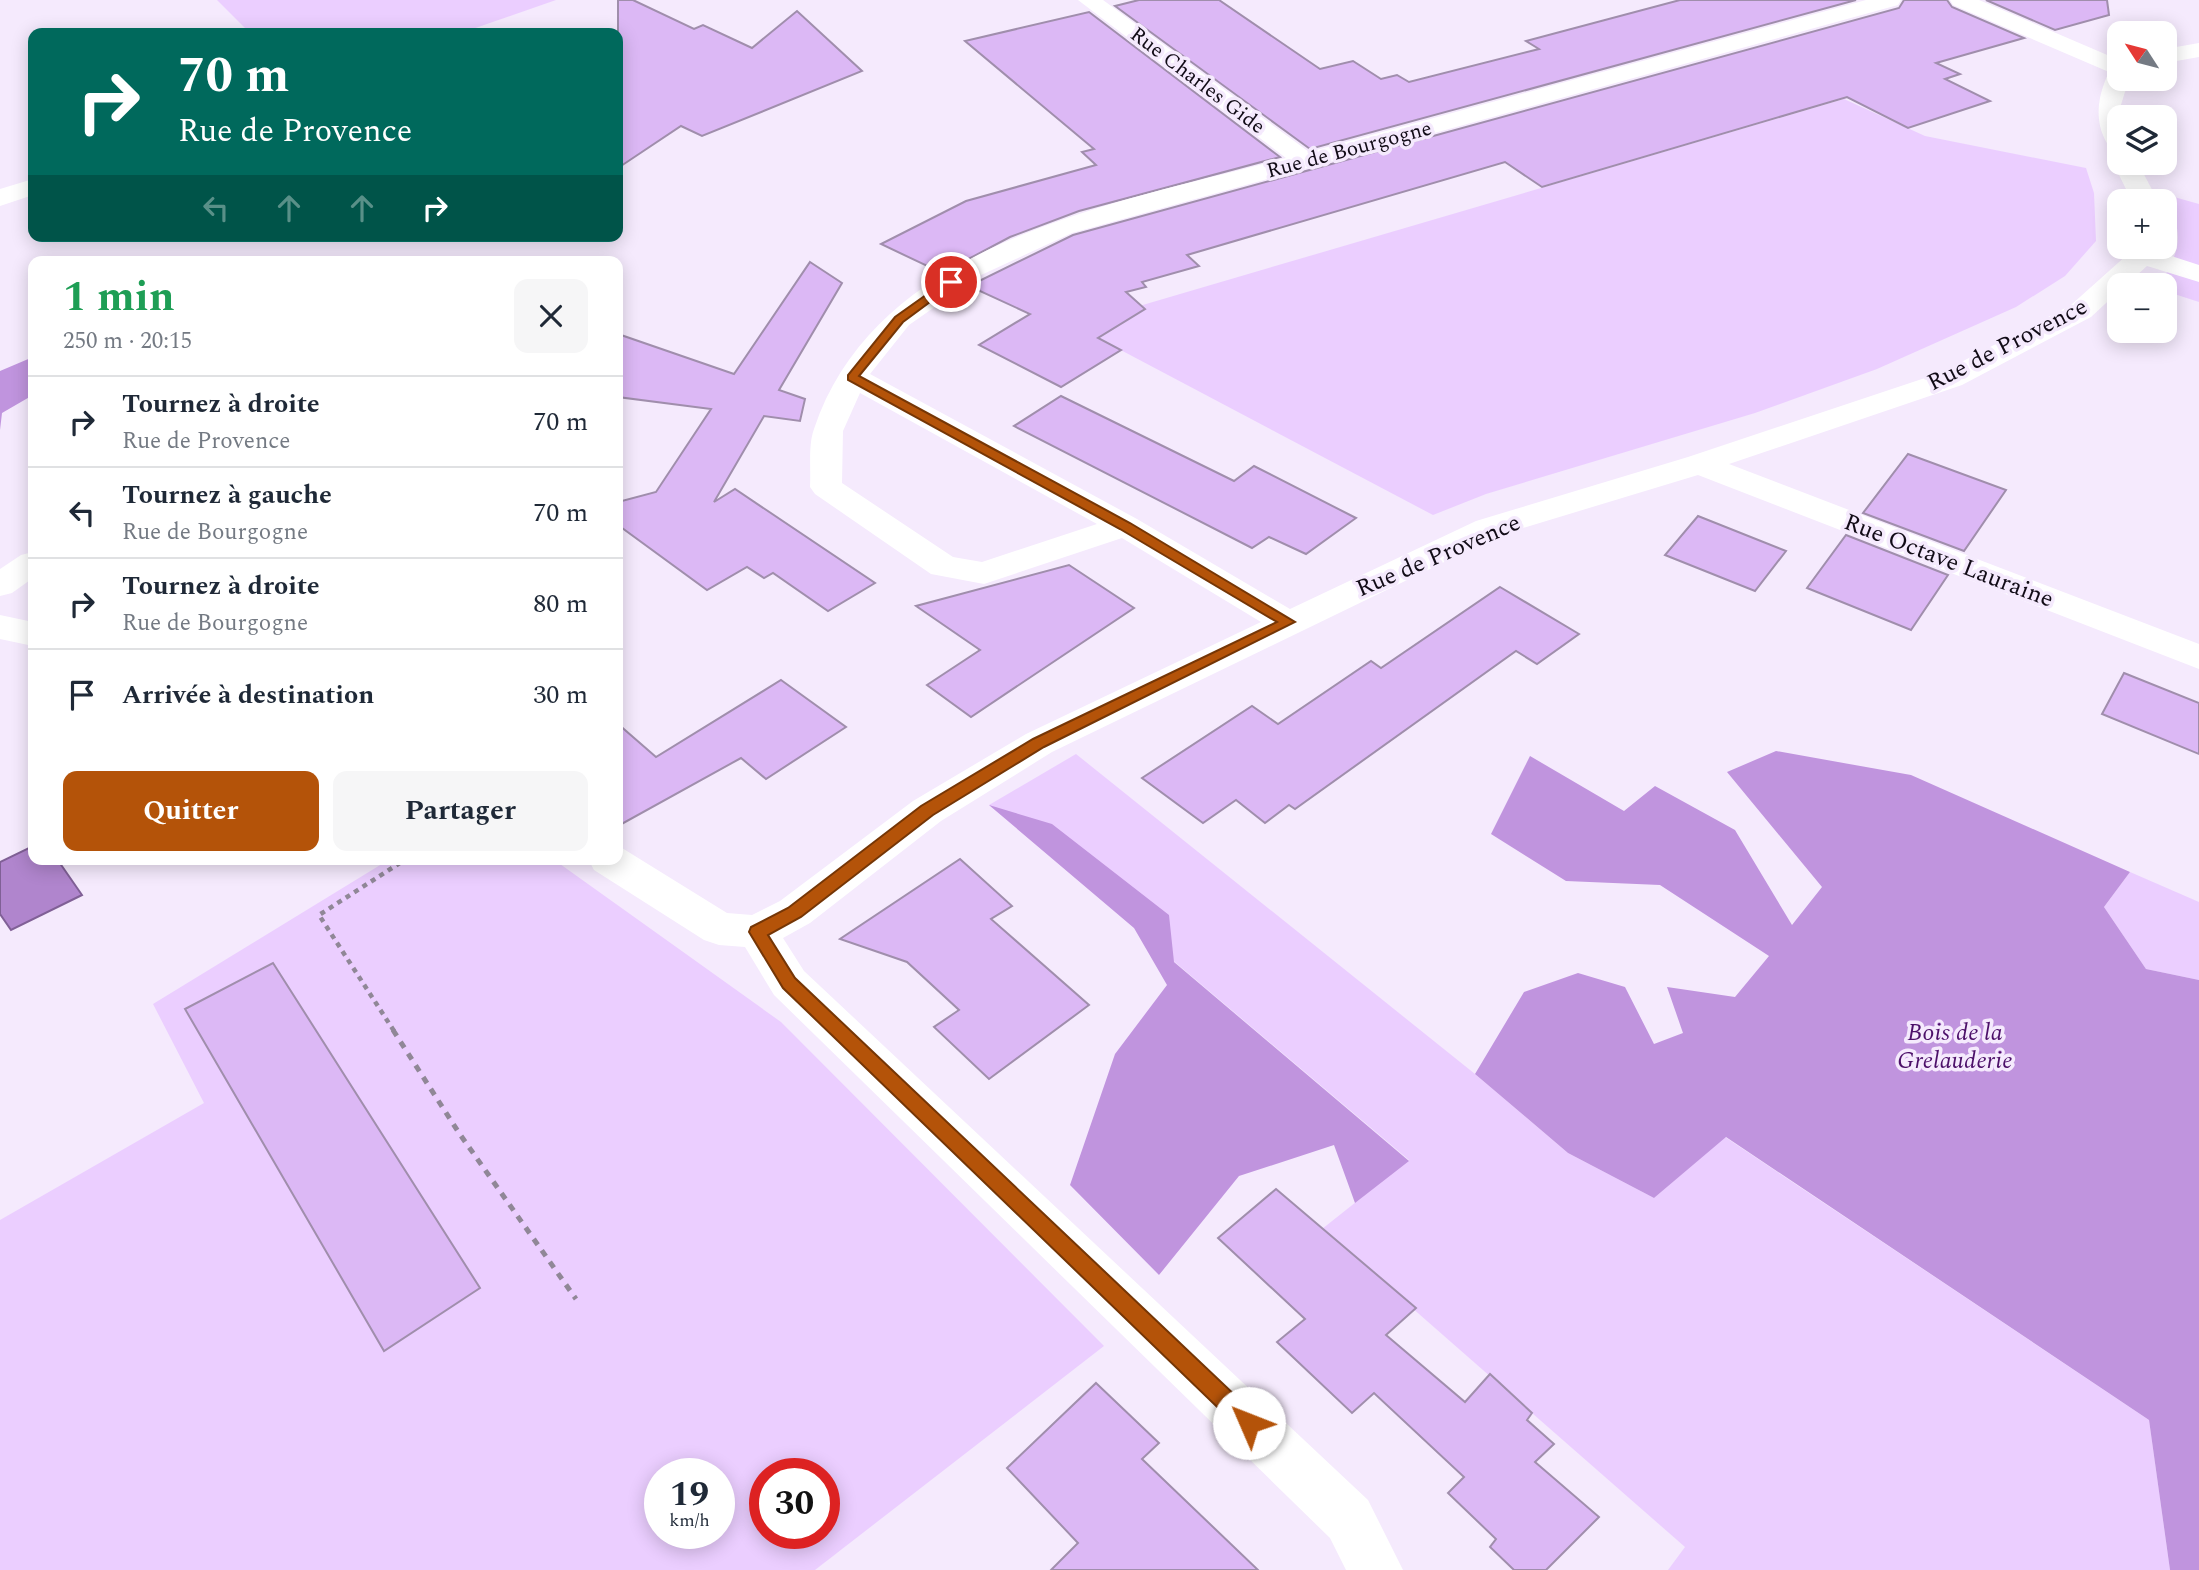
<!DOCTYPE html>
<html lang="fr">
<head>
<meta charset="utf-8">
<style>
	:root { --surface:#fff; --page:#f6f6f7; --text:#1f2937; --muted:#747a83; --line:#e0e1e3; --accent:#b45309 }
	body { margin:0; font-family:Spectral,serif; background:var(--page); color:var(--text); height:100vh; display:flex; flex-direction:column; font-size:26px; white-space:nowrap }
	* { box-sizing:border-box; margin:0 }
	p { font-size:23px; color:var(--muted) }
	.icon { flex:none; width:38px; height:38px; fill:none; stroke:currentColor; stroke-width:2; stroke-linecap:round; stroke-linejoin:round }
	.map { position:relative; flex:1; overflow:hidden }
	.sheet { position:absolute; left:28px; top:256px; width:595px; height:609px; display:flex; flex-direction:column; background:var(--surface); border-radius:14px; box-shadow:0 4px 18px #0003 }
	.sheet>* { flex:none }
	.guide { position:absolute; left:28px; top:28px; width:595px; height:214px; border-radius:14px; box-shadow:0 4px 18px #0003; background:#00695c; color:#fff; overflow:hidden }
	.needle { width:46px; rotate:306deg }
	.tools { position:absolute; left:2107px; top:21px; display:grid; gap:14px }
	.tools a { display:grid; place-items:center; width:70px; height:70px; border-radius:14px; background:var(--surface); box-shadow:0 4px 18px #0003; font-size:35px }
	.speed { position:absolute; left:644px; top:1458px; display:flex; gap:14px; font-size:35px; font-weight:700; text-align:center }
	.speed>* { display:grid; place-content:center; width:91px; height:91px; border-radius:50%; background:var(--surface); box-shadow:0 4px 18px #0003; line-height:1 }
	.speed small { font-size:18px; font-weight:400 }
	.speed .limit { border:10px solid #d22; background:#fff; color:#111 }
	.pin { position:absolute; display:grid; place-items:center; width:60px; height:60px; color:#fff; margin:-30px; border:4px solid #fff; border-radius:50%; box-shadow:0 2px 7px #0007 }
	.me { position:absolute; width:77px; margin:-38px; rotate:314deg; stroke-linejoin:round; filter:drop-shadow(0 0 5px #0008) }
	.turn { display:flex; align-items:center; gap:24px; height:147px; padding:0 35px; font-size:32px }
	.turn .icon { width:91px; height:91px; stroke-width:2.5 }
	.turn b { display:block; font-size:49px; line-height:60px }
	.lanes { display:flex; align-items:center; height:66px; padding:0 35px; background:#0003; justify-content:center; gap:35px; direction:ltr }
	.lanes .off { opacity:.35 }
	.round { display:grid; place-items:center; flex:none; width:74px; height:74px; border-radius:14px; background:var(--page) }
	.overview { display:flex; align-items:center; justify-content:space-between; height:119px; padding:0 35px }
	h1 { font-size:42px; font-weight:700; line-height:52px; color:#1e9e55 }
	.action { display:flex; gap:14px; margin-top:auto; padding:14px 35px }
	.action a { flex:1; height:80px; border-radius:14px; background:var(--accent); color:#fff; font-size:28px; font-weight:700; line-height:80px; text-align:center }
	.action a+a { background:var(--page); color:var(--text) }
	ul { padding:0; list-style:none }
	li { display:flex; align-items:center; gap:21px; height:91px; padding:0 35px; border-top:2px solid var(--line) }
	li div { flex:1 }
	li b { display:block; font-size:26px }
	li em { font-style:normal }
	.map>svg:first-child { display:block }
	.green { fill:#ebceff; fill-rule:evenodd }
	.forest { fill:#c094de }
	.water { fill:#b085cd; stroke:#806096; stroke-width:2 }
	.building { fill:#dcb8f5; stroke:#a08eac; stroke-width:2 }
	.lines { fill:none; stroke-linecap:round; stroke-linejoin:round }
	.path-far1 { stroke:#908797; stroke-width:4.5; stroke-dasharray:5 5; stroke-linecap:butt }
	.path { stroke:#908797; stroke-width:5; stroke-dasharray:7 7; stroke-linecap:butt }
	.minor { fill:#fff; fill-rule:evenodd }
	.route { fill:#b45309; stroke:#753606; stroke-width:2 }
	.labels { text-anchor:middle; stroke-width:7; stroke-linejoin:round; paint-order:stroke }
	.far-street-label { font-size:21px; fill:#110b16; stroke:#f5eafd }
	.street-label { font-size:24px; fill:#110b16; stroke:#f5eafd }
	.park-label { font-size:24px; font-style:italic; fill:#4c1069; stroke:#f5eafd }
</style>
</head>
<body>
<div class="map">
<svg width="2199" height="1570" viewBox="0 0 2199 1570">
	<rect width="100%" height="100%" fill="#f5eafd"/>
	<g class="green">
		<path d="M 217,0 L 556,0 L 461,33 L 250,33 Z"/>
		<path d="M 1844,99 L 1925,136 L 2086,168 L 2094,193 L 2096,241 L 2065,276 L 2016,307 L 1877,369 L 1755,413 L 1486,494 L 1433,515 L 1098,338 L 1061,329 Z"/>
		<path d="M 2167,195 L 2199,204 L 2199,302 L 2165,291 L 2165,285 L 2160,285 C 2182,246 2183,238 2167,195 Z"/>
		<path d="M 1076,754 L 1475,1074 L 1568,1153 L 1654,1198 L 1725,1137 L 2149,1420 L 2170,1570 L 1668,1570 L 1685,1547 L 1322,1229 L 1409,1160 L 989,805 Z"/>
		<path d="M 390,859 L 553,859 L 781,1022 L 1104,1346 L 815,1570 L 0,1570 L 0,1220 L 204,1103 L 153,1004 ZM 660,1474 L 719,1474 L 719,1533 L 660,1533 ZM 765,1474 L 824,1474 L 824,1533 L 765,1533 Z"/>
		<path d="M 2130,872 L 2199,902 L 2199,980 L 2146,969 L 2104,907 Z"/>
	</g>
	<g class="forest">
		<path d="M 33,357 L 33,395 L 2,413 L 0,430 L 0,371 Z"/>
		<path d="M 1776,751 L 1911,775 L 2130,872 L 2104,907 L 2146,969 L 2199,980 L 2199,1570 L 2170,1570 L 2149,1420 L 1726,1137 L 1654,1198 L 1568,1153 L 1475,1074 L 1524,992 L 1578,973 L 1625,987 L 1654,1044 L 1683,1033 L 1667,987 L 1735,997 L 1769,956 L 1660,885 L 1566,881 L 1491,834 L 1530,756 L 1624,811 L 1655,786 L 1735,830 L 1792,925 L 1822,887 L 1727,772 Z"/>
		<path d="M 989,805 L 1052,824 L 1169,915 L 1174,962 L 1409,1161 L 1355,1203 L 1334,1145 L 1239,1176 L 1159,1275 L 1070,1185 L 1115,1054 L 1167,985 L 1134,928 Z"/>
	</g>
	<path class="water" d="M 33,846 L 33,859 L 57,859 L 82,895 L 11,930 L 0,914 L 0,862 Z"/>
	<g class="building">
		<path d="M 618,0 L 633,0 L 694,29 L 703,25 L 752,48 L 797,11 L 862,71 L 702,136 L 681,126 L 618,168 Z"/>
		<path d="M 1139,0 L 1219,0 L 1320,69 L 1353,61 L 1381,79 L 1397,75 L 1409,82 L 1539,49 L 1526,41 L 1680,0 L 1856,0 L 1310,149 L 1115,6 Z"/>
		<path d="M 1904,0 L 1947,0 L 1952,7 L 2024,38 L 1936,63 L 1960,74 L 1945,79 L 1990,101 L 1908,128 L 1847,97 L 1542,187 L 1505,162 L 1187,255 L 1199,266 L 1142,282 L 1146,287 L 1126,292 L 1145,309 L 1098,338 L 1121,350 L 1061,387 L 979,345 L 1030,314 L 969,286 L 1073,235 L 1899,8 Z"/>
		<path d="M 1986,0 L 2107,0 L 2109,15 L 2055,30 Z"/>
		<path d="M 1089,12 L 1280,157 L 1079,211 L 1010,237 L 942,273 L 881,244 L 966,201 L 1096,165 L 1082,152 L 1094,149 L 965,41 Z"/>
		<path d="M 810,262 L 842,283 L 779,390 L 805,399 L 800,421 L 764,416 L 714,502 L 735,489 L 875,583 L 828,611 L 773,573 L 764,578 L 747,567 L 707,590 L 618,525 L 618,502 L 656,492 L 711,409 L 618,397 L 618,334 L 734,374 Z"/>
		<path d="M 1061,396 L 1234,481 L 1254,466 L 1356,518 L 1306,554 L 1269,537 L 1252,548 L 1014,426 Z"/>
		<path d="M 1908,454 L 2006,490 L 1964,551 L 1863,513 Z"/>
		<path d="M 1698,516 L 1786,551 L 1755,591 L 1665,555 Z"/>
		<path d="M 1846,535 L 1948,575 L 1911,630 L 1807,588 Z"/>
		<path d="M 1069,565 L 1134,608 L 971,717 L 927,685 L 980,650 L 916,606 Z"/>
		<path d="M 1500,587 L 1579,634 L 1537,664 L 1516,651 L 1295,809 L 1289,805 L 1265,823 L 1236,800 L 1203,823 L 1142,778 L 1252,706 L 1278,724 L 1371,661 L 1381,668 Z"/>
		<path d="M 2124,673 L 2199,703 L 2199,754 L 2102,714 Z"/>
		<path d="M 781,680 L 846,727 L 766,779 L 741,758 L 618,826 L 618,724 L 656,757 Z"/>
		<path d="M 960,859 L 1012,906 L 991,919 L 1089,1005 L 989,1079 L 934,1027 L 959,1010 L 907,962 L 840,939 Z"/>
		<path d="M 273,963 L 480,1288 L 384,1351 L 185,1009 Z"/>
		<path d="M 1276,1189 L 1416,1308 L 1386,1335 L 1465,1402 L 1490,1374 L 1532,1413 L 1527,1420 L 1554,1444 L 1535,1462 L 1599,1517 L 1546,1570 L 1514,1570 L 1490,1547 L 1496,1539 L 1448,1493 L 1464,1477 L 1374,1393 L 1352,1413 L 1277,1342 L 1305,1319 L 1218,1238 Z"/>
		<path d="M 1096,1383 L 1159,1443 L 1142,1459 L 1258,1570 L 1051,1570 L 1078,1543 L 1007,1468 Z"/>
	</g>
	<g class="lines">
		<path class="path-far1" d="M 394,1031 L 319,915 L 406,859"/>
		<path class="path" d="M 393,1030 L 459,1133 L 576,1299"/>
		<g class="minor">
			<path d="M 1078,0 L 1103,0 L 1309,152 L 1866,0 L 1901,0 L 1898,5 L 1072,233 L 979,276 L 909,325 L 870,374 L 1137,519 L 1290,609 L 1476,521 L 1688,457 L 1940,373 L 2071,305 L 2128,254 L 2129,247 L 2155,247 L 2156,251 L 2199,265 L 2199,282 L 2147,266 L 2126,285 L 2119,285 L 2119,291 L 2091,317 L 1962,385 L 1729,464 L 2199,644 L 2199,669 L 1698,475 L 1500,535 L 1052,752 L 941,821 L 810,923 L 783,938 L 804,971 L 1368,1500 L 1403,1570 L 1346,1570 L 1330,1538 L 774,995 L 745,947 L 719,945 L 704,940 L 594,870 L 588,859 L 618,859 L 618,847 L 622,848 L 727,913 L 752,915 L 780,901 L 913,801 L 1026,734 L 1261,622 L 1122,538 L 984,584 L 931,574 L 815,494 L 810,487 C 811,469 808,445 814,429 C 877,240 1119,203 1286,158 ZM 860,393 L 1097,524 L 982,562 L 953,557 L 842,483 L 843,431 Z"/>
			<path d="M 1950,0 L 1979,0 L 2119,60 L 2119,79 L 2129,79 L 2120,108 L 2123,117 L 2119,117 L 2119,150 L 2110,148 C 2093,124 2097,97 2109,72 L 1953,5 Z"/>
			<path d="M 2199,43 L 2199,57 L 2165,63 L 2165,49 Z"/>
			<path d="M 2119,157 L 2119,163 L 2138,163 L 2158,201 L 2132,201 L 2113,163 Z"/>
			<path d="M 33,179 L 33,195 L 0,206 L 0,189 Z"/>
			<path d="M 33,552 L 33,578 L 12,593 L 0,596 L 0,569 L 21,555 Z"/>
			<path d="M 0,615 L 33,622 L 33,646 L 0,639 Z"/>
		</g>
	</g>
	<path class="route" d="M 947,280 L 957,282 L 903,322 L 859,376 L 1130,523 L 1295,622 L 1044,747 L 933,815 L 801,917 L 768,935 L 795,978 L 1257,1416 L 1260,1423 L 1257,1431 L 1249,1434 L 1242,1431 L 783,988 L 749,932 L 751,927 L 788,908 L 921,806 L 1033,739 L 1277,622 L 1120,529 L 848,380 L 848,375 L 895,317 Z"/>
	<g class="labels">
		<g class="far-street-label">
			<text transform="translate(1198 80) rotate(37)" y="7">Rue Charles Gide</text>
			<text transform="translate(1349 149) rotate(-15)" y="7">Rue de Bourgogne</text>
		</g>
		<g class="street-label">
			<text transform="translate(2007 344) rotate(-27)" y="8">Rue de Provence</text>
			<text transform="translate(1438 555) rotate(-23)" y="8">Rue de Provence</text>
			<text transform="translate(1949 560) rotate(21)" y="8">Rue Octave Lauraine</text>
		</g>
		<g class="park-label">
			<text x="1955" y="1040">Bois de la<tspan x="1955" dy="28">Grelauderie</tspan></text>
		</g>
	</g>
</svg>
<div class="tools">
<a><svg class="needle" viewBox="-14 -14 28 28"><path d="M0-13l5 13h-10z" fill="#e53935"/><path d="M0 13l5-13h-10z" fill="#747a83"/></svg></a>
<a><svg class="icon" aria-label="layers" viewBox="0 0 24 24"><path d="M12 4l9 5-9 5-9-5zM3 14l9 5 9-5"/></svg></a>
<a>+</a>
<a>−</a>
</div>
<div class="speed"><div>19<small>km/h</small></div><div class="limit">30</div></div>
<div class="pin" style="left:951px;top:282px;background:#d93025"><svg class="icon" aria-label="arrive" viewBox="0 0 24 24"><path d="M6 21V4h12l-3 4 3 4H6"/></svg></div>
<svg class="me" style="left:1249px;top:1423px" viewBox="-20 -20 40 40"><circle r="19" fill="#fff"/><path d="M0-13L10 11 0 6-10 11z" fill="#b45309"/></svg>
<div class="guide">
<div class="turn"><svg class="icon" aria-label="right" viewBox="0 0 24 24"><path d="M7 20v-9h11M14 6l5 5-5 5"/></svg><div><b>70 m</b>Rue de Provence</div></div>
<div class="lanes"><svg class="icon off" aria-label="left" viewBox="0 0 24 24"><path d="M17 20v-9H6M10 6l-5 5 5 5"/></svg><svg class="icon off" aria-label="ahead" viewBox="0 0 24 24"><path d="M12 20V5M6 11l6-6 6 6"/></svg><svg class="icon off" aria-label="ahead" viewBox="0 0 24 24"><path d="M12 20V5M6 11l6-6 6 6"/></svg><svg class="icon" aria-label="right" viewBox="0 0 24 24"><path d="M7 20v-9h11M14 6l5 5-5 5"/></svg></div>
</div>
<section class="sheet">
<div class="overview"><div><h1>1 min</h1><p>250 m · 20:15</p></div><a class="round"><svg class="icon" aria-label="close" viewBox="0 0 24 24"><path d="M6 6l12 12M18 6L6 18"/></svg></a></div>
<ul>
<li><svg class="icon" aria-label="right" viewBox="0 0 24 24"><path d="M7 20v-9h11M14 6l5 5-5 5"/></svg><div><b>Tournez à droite</b><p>Rue de Provence</p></div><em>70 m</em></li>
<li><svg class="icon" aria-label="left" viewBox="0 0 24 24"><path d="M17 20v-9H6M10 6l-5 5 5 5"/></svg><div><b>Tournez à gauche</b><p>Rue de Bourgogne</p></div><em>70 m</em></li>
<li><svg class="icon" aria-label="right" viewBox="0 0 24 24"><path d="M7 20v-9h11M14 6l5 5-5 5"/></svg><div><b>Tournez à droite</b><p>Rue de Bourgogne</p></div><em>80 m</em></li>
<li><svg class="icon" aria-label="arrive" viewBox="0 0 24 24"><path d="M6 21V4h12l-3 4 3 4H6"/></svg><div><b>Arrivée à destination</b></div><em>30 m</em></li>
</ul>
<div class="action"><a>Quitter</a><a>Partager</a></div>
</section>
</div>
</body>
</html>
